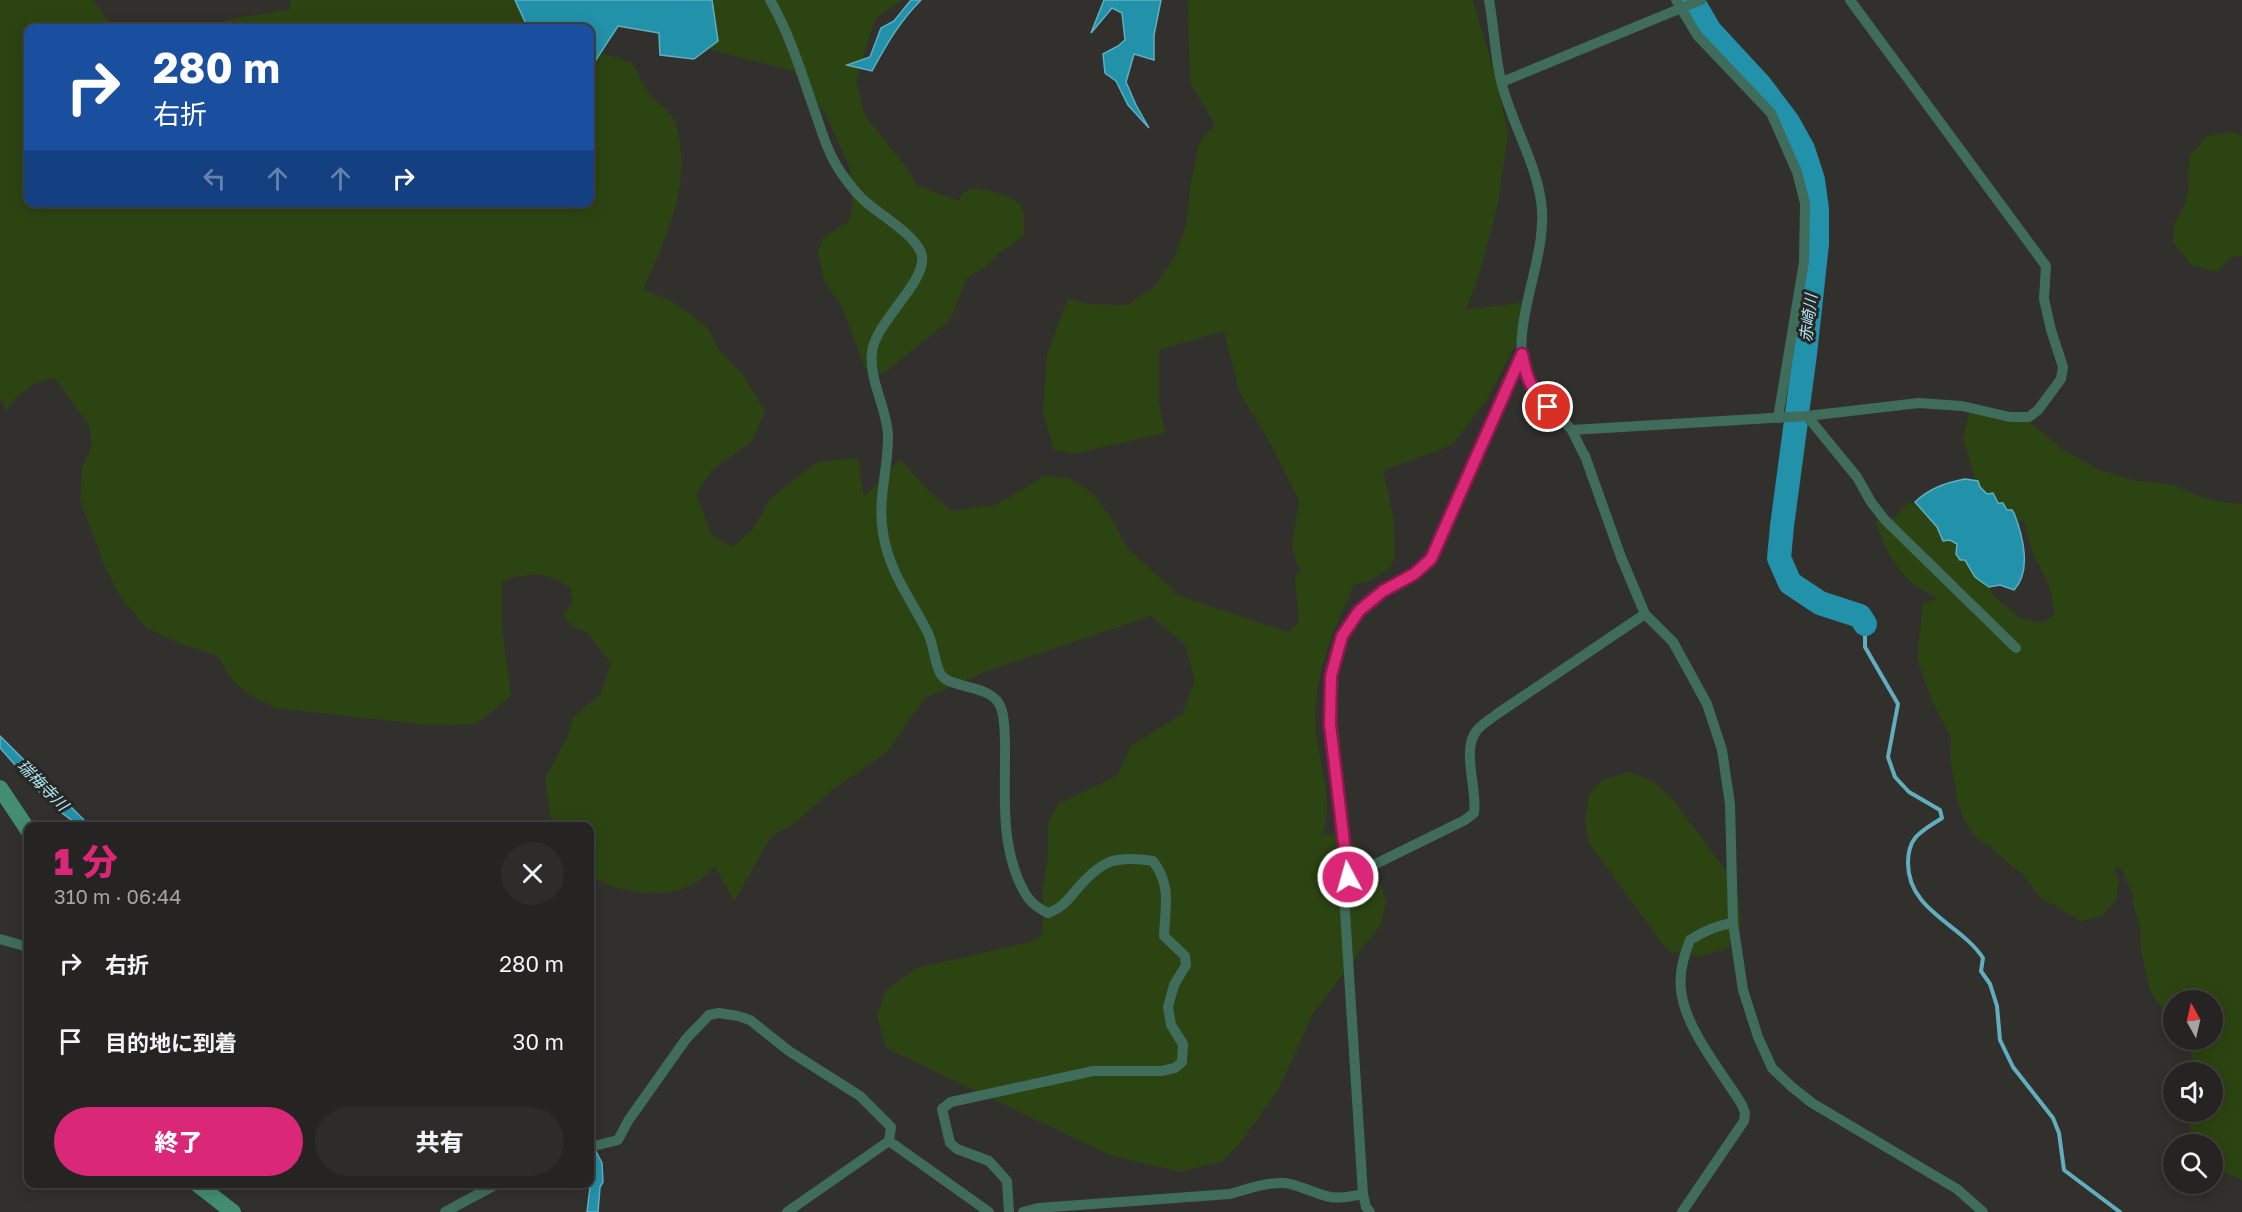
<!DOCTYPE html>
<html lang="ja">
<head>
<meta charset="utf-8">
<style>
	:root { --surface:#262422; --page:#2e2c2a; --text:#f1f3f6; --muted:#a4a4a5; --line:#424140; --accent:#db2777 }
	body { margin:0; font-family:"Golos Text","Noto Sans JP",sans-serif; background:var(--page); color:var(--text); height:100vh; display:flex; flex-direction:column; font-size:22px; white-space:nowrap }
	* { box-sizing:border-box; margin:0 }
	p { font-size:20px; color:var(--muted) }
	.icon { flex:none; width:33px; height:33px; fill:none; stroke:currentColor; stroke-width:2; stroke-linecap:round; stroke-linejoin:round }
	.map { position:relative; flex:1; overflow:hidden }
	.drawer { position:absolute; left:24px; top:822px; width:570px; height:366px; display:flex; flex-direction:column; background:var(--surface); border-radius:12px; box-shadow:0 3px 15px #0003,0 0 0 2px var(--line) }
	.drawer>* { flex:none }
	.guide { position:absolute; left:24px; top:24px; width:570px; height:183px; border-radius:12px; box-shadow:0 3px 15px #0003,0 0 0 2px var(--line); background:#1a4fa0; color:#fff; overflow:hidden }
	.needle { width:39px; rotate:352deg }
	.controls { position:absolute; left:2163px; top:990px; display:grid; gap:12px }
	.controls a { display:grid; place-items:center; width:60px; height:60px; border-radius:50%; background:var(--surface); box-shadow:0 3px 15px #0003,0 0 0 2px var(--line); font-size:30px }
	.pin { position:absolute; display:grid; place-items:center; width:51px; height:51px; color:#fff; margin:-26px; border:3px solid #fff; border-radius:50%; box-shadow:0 2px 6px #0007 }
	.me { position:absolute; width:66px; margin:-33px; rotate:354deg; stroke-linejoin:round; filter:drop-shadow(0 0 4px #0008) }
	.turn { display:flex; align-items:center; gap:21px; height:126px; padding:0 30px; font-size:27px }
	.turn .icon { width:78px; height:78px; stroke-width:2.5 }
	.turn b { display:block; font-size:42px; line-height:51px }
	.lanes { display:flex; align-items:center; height:57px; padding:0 30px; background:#0003; justify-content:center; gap:30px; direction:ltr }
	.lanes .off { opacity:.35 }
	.round { display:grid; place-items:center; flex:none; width:63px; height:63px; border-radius:32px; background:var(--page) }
	.head { display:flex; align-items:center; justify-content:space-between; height:102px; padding:0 30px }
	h1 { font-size:36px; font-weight:800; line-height:45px; color:var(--accent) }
	.action { display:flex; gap:12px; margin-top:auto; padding:12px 30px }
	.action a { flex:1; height:69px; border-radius:36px; background:var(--accent); color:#fff; font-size:24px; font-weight:800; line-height:69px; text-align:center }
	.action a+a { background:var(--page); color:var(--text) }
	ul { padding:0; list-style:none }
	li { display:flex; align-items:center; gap:18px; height:78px; padding:0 30px }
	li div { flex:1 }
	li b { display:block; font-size:22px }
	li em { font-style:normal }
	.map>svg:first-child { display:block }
	.green { fill:#2c4412 }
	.water { fill:#2291aa; stroke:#61aebf; stroke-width:1.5 }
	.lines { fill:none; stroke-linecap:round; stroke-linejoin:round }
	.stream { stroke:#61aebf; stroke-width:4 }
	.river { stroke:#2291aa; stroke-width:24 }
	.minor { stroke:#406c5b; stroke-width:10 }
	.secondary { stroke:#438d72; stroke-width:16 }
	.route-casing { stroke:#8e194d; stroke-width:15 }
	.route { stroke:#db2777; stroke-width:10 }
	.labels { text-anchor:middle; stroke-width:6; stroke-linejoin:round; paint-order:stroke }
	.water-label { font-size:16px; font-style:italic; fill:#ace5f5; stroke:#282724 }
</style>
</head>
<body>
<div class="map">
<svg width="2242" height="1212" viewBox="0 0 2242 1212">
	<rect width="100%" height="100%" fill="#32302d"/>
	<g class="green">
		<path d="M 0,0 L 93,0 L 113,28 L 28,28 L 28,202 L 590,202 L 590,49 L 632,63 C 638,73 643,85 650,95 C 657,103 671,111 675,122 C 694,179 667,237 643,289 L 675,303 L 707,327 L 719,350 L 743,375 L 765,411 L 752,441 L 712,470 L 696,494 L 712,536 L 733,547 L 754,528 L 769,501 L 797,477 L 818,462 L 858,458 L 864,497 L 900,459 L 930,492 L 951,511 L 996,505 L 1044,476 L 1069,478 L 1092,493 L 1112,518 L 1127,548 L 1175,591 L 1174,594 L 1288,632 L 1299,622 L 1295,577 L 1302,571 L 1297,564 L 1292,545 L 1299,500 L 1273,448 L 1240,393 L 1224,331 L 1159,350 L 1159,403 L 1165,433 L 1072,454 L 1054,449 L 1043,413 L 1047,355 L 1068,298 L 1088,304 L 1127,305 L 1156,285 L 1175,256 L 1187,222 L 1190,188 L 1199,143 L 1215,124 L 1190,82 L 1188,0 L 1473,0 L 1494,71 L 1508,133 L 1498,203 L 1480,272 L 1466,310 L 1524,302 L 1519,338 L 1488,398 L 1452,445 L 1383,471 L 1394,520 L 1395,558 L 1389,569 L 1365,583 L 1355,583 C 1335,626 1317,667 1315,716 C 1314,752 1337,800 1322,835 L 1329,834 L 1352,841 L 1381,885 L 1386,902 L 1381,924 L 1313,1014 L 1279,1088 L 1241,1142 L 1223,1161 L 1180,1172 L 1110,1155 L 886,1048 L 877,1016 L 886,991 L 916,968 L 1031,942 L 1043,934 L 1043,889 L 1048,859 L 1048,824 L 1058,804 L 1117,776 L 1131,746 L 1182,714 L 1195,681 L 1185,645 L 1151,616 L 987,671 L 925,698 L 888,751 L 831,791 L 792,825 L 771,836 L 734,902 L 715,866 C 708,872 701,880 693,884 C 666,900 615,892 590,876 L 590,826 L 552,826 L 545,778 L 567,738 L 574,716 L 600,695 L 611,664 L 587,632 L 572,627 L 563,615 L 573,601 L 570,587 C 544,571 531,572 502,581 L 502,627 L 511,696 L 476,724 L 428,725 L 276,708 L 248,694 L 231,679 L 218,656 L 179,643 L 148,629 L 120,597 L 103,562 L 80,500 L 82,468 L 92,445 L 89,426 L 55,378 C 29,383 23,390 6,410 L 0,398 Z"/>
		<path d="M 290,0 L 538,0 L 548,28 L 206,28 L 231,19 L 291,9 Z"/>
		<path d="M 672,0 L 902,0 L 875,19 L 856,80 L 865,116 L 907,168 L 918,186 L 959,201 C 961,197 963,192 967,190 C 978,185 1015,196 1021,206 C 1026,214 1024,226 1024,235 L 997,255 L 987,266 L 967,278 L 950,320 L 883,374 L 865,368 L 842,307 L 824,280 L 818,251 L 824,237 L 849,221 L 853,202 L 850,168 L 824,112 L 793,71 L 689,44 Z"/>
		<path d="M 2233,132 L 2242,136 L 2242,256 L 2232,257 L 2217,272 L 2191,265 L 2173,242 L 2174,224 L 2184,207 L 2189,189 L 2188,173 L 2191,154 L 2208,136 Z"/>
		<path d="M 1983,407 L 2004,410 L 2025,419 L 2064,450 L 2099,470 L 2137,481 L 2174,485 L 2199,496 L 2222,502 L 2242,504 L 2242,1180 L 2213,1168 L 2212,1144 L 2194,1144 L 2190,1126 L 2191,1112 L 2212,1112 L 2212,1072 L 2194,1072 L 2189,1045 L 2185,1040 L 2212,1040 L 2212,1000 L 2174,1000 L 2173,1024 L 2150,991 L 2141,950 L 2141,930 L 2132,901 L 2134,897 L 2121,868 L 2114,867 L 2119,881 L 2116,900 L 2101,916 L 2081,921 L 2041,898 L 2018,869 L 2012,867 L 1992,848 L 1978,840 L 1963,818 L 1957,798 L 1950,757 L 1951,737 L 1932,701 L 1917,659 L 1923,603 L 1937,599 C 1927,590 1921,591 1913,584 C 1894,568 1884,545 1875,522 L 1896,516 L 1907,503 L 1924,502 L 1981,571 L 1994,596 L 2020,618 L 2041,623 L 2054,616 C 2053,584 2040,572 2030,544 C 2028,537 2026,529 2024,521 L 2008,520 L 1980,495 L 1963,438 L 1970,410 Z"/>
		<path d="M 1629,772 L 1653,781 L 1673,800 L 1732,879 L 1738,896 L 1741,921 L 1737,939 L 1725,949 L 1702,956 L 1668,951 L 1589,843 L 1585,818 L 1589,794 L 1603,780 Z"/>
	</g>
	<g class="water">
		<path d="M 515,0 L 712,0 L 718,41 L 694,59 L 660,55 L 659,33 L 618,26 L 590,69 L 590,28 L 528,28 Z"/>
		<path d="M 911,0 L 921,0 C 900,21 886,45 872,71 L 847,65 L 870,57 L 881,28 L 894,21 Z"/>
		<path d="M 1104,0 L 1161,0 L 1154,35 L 1154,60 L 1134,54 L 1126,82 L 1136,105 L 1149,128 L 1128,105 L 1116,81 L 1105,73 L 1103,54 L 1118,46 L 1125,40 L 1122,13 L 1112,8 L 1091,33 Z"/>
		<path d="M 1965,479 L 1978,481 L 1980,487 L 1987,494 L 1993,493 L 1998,503 L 2003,503 L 2007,510 L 2012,510 L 2014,513 C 2023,536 2032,571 2014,590 L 2000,585 L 1989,587 L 1975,577 L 1965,560 L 1960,560 L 1956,554 L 1957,544 L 1950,540 L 1943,541 L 1937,527 L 1915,502 C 1930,488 1945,483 1965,479 Z"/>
		<path d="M 0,736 L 85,821 L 94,826 C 89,827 84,827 80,825 C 54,812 20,770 0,748 Z"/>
		<path d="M 590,1140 L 602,1163 L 603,1182 L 600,1187 L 598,1212 L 587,1212 L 593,1163 L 590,1157 Z"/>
	</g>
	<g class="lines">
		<path class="stream" d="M 1865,624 L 1865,647 L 1898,704 L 1888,757 L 1895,777 L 1909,792 L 1940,810 L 1942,818 C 1922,831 1908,836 1908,863 C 1908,911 1961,924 1983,958 L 1981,971 L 1990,984 L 1997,1006 L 2000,1040 L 2013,1067 L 2053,1118 L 2059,1133 L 2064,1170 L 2120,1212"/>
		<path class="river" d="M 1692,0 L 1710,31 L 1760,85 L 1788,122 L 1803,149 L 1813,180 L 1817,209 L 1817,244 L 1805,354 L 1782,526 L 1779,558 L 1790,583 L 1820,603 L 1860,616 L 1865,624"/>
		<g class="minor">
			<path d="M 770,0 C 790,34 802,75 815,112 C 822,133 829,156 842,174 C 849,184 857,195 866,202 C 880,215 919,237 922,256 C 926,283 875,322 872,352 C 869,381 886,406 888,434 C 889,467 877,498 883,533 C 889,572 911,599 928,633 C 934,646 934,661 940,673 C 948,690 993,683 1001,708 C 1006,721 1005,746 1005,760 C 1005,801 1002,840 1018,879 C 1026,897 1030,904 1048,913 C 1063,907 1067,901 1077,889 C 1102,860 1115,855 1153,861 C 1172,886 1165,907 1164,936 L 1185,956 L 1186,965 L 1174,985 L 1168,1007 L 1171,1025 L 1183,1044 L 1182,1062 L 1175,1068 L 1161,1071 L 1093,1071 L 951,1102 L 942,1109 L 950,1143 L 957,1149 L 989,1161 L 1007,1181 L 1009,1212"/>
			<path d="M 1489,0 C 1494,27 1495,55 1501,81 C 1511,123 1540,169 1542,211 C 1545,265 1509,327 1526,377 C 1534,401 1555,411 1570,428 C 1574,432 1580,449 1585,456 L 1621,557 L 1645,614 L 1673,642 L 1707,704 L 1722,750 L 1730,804 L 1733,923 L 1743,990 L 1758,1037 L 1772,1068 L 1792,1087 L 1812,1103 L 1957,1189 L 1983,1212"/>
			<path d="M 1676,0 L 1697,35 L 1771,113 L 1797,172 L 1805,203 L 1804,262 L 1778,418"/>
			<path d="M 1502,82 L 1701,0"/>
			<path d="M 1807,416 L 1857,477 L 1871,502 L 1885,520 L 2016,648"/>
			<path d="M 1572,430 L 1807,416 L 1919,403 L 1962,406 L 2010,417 L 2029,417 L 2038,410 L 2061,379 L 2063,367 L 2051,330 L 2044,299 L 2046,266 L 1850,0"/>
			<path d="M 1348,877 L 1331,724 L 1331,676 L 1342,636 L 1359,611 L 1384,591 L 1414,574 L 1431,559 L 1522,354"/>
			<path d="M 0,939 L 28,947"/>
			<path d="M 889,1141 L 989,1212"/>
			<path d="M 590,1147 L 618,1140 L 628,1121 L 686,1039 L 709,1015 L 719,1013 L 738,1016 L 750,1020 L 789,1051 L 860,1096 L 891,1127 L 889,1141 L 787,1212"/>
			<path d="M 445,1212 L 497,1184"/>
			<path d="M 1023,1212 L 1038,1208 L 1230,1194 C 1247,1189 1266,1182 1285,1183 C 1300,1185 1315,1194 1330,1197 C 1341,1199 1352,1196 1363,1194"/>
			<path d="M 1370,1212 L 1366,1207 L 1363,1194 L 1343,880 L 1465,820 L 1474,813 C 1478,789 1460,748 1478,729 C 1483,723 1491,719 1497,714 L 1645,614"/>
			<path d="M 1682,1212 L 1744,1121 L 1745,1113 L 1742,1105 C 1722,1072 1685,1029 1681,990 C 1679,974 1684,955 1690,940 C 1704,931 1717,925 1733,923"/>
		</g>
		<g class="secondary">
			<path d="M 0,788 L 28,830"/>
			<path d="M 197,1184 L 233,1212"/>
		</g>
	</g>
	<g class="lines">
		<defs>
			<path id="route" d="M 1348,877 L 1330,724 L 1331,676 L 1342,636 L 1359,611 L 1383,591 L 1414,574 L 1431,559 L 1522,354 C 1526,376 1531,391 1548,407"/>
		</defs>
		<use href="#route" class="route-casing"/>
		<use href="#route" class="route"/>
	</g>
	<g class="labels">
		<g class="water-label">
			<text transform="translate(1808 318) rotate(-83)" y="6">赤崎川</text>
			<text transform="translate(43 785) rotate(45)" y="6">瑞梅寺川</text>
		</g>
	</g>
</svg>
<div class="controls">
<a><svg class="needle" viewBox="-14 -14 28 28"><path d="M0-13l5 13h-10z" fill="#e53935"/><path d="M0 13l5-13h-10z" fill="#a4a4a5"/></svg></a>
<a><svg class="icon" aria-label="sound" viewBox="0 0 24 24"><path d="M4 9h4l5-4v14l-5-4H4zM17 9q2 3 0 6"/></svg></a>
<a><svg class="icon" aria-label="search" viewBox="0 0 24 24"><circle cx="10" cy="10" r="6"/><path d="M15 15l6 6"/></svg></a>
</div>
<div class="pin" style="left:1548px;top:407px;background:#d93025"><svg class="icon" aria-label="arrive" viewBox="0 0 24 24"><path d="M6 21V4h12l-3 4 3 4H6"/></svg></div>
<svg class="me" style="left:1348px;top:877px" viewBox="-20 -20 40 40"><circle r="17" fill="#db2777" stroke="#fff" stroke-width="3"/><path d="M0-11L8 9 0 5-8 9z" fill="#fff"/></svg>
<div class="guide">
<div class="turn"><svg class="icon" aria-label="right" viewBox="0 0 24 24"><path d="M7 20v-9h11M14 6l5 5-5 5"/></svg><div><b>280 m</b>右折</div></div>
<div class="lanes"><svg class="icon off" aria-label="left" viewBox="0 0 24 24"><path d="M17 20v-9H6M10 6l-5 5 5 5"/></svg><svg class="icon off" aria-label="ahead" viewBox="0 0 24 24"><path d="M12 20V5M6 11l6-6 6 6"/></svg><svg class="icon off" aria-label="ahead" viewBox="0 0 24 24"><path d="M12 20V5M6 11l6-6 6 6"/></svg><svg class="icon" aria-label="right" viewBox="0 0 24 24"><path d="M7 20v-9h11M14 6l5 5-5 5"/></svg></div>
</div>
<section class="drawer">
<div class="head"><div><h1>1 分</h1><p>310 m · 06:44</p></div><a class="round"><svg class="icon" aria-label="close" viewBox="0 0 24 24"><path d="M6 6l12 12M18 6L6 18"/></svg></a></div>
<ul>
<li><svg class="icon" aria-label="right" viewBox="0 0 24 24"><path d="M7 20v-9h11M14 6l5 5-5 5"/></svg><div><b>右折</b></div><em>280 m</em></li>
<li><svg class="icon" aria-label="arrive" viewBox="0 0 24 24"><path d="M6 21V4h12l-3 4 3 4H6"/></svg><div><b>目的地に到着</b></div><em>30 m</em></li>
</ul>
<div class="action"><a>終了</a><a>共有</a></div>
</section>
</div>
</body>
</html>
